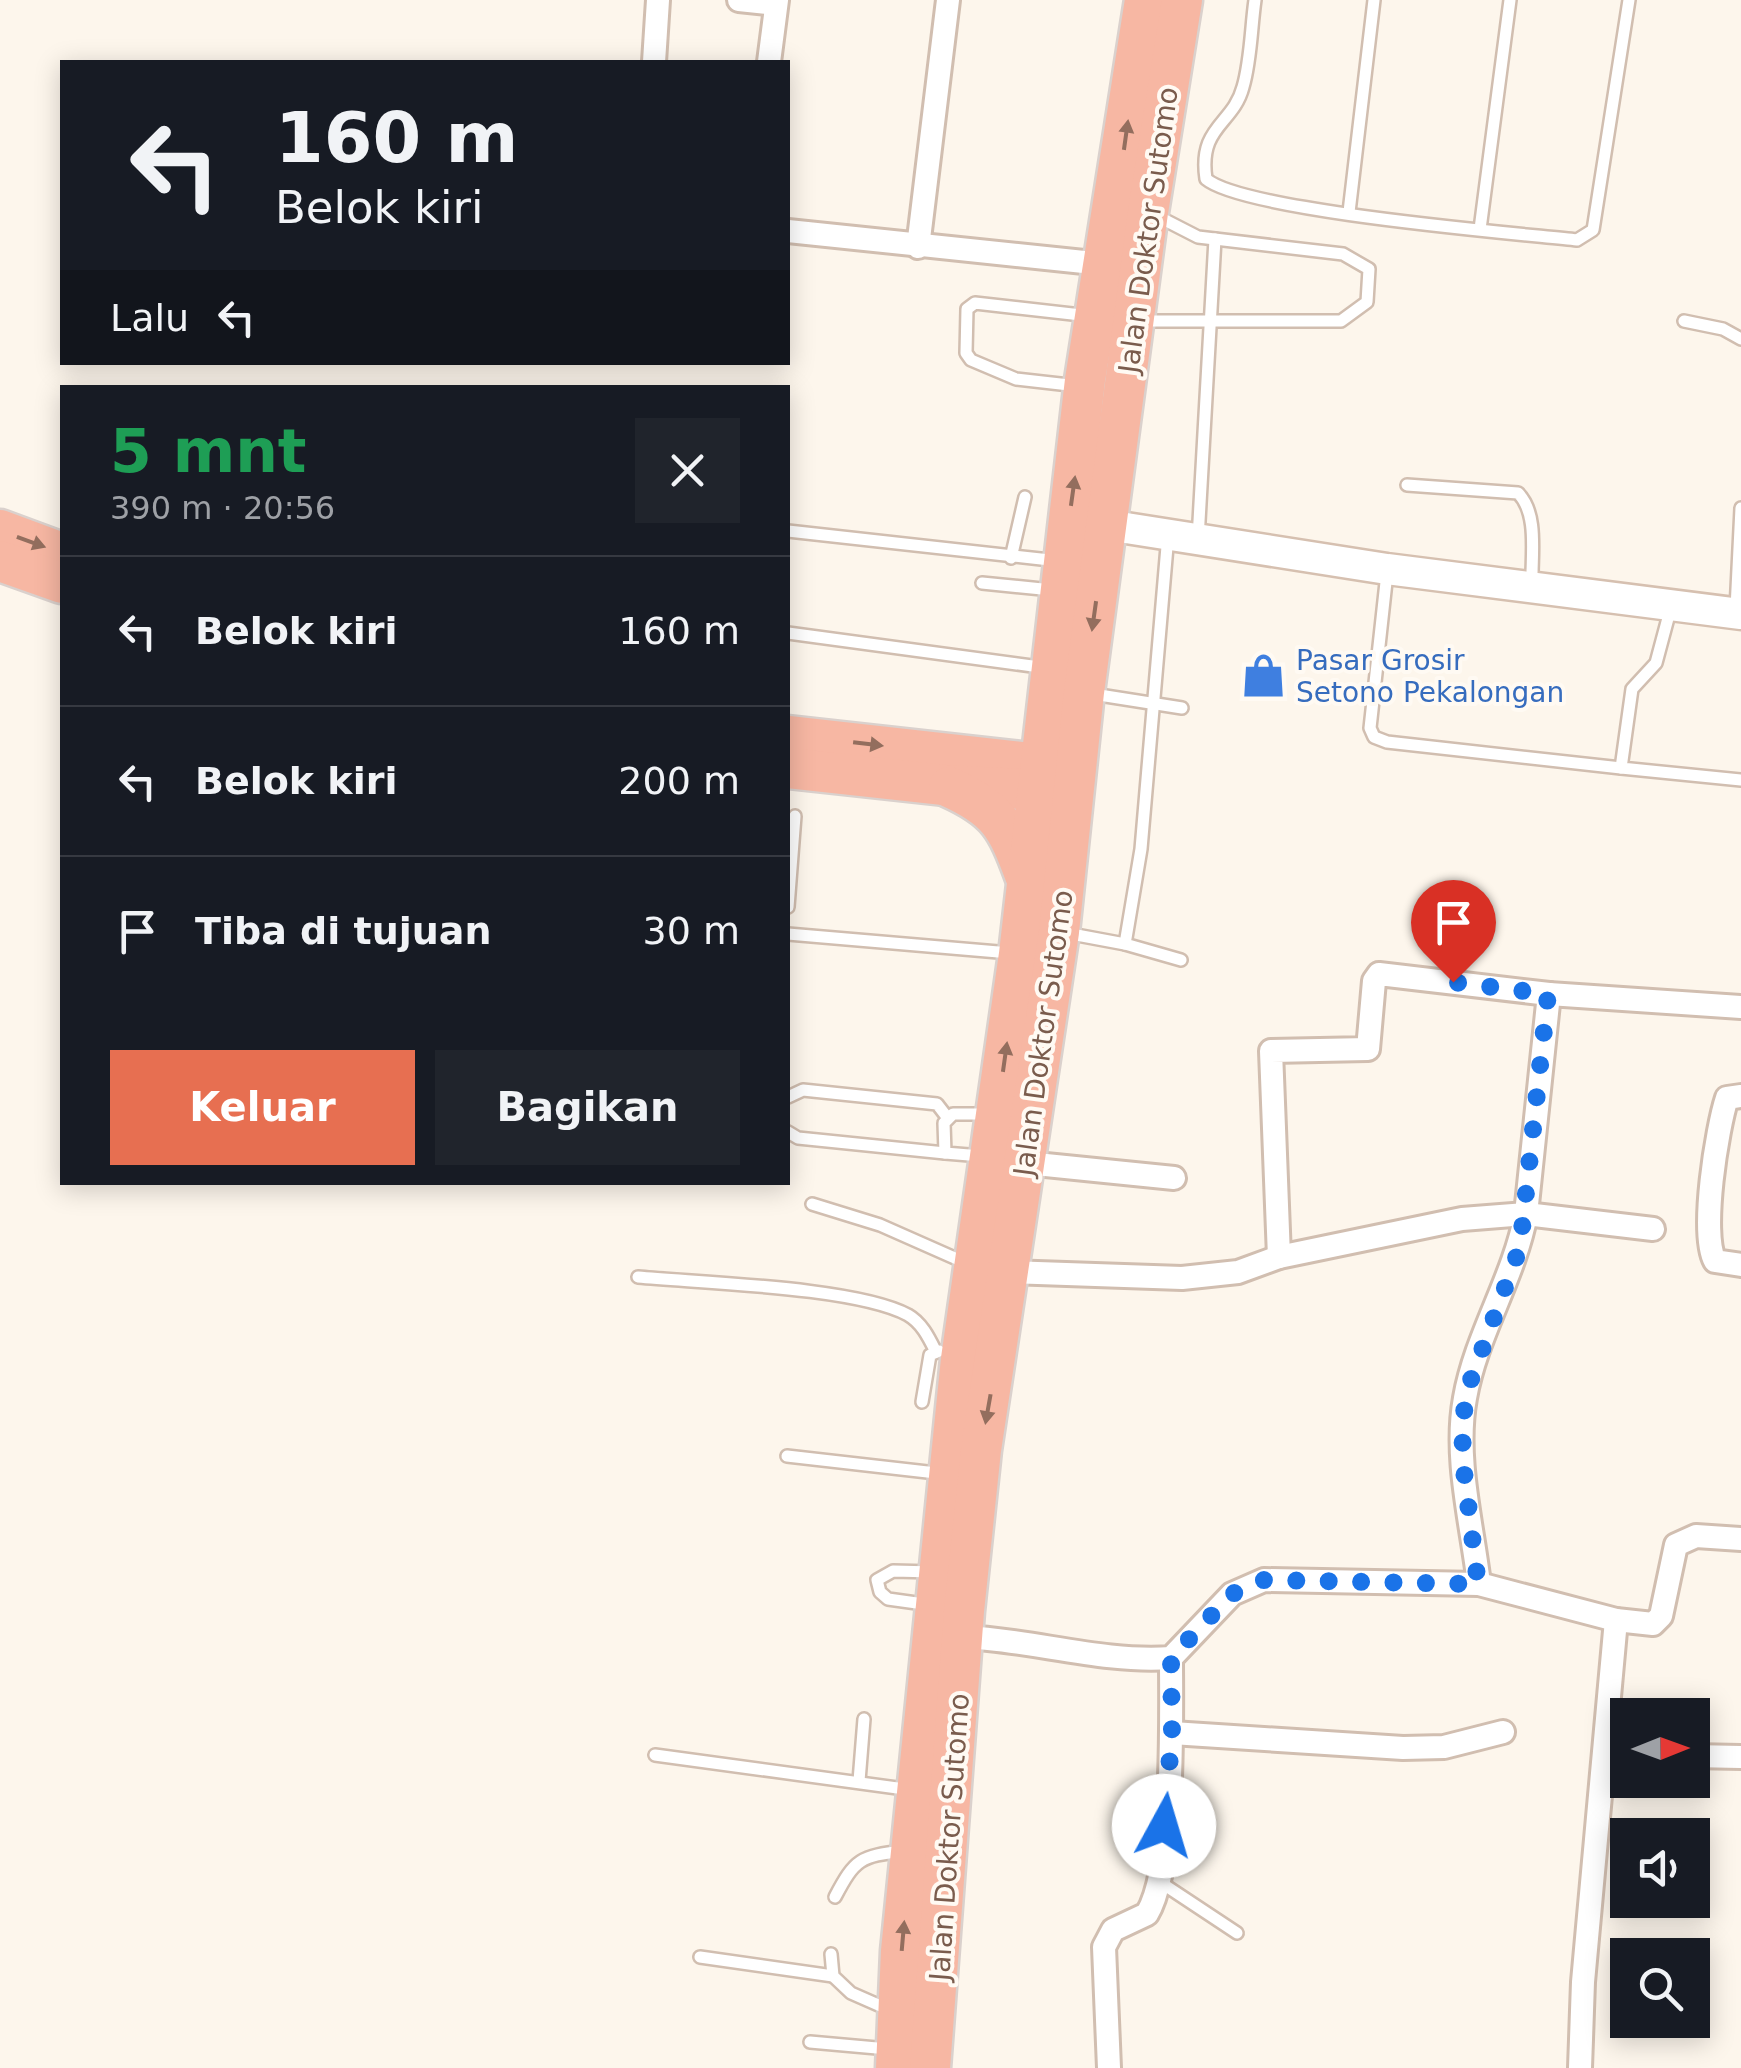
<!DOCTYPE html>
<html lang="id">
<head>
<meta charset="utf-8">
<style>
	:root { --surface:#171b24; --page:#20242c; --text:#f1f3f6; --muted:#9ea1a6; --line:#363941; --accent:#e76f51 }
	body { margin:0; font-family:"DejaVu Sans",sans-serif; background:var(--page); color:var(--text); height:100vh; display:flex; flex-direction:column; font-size:38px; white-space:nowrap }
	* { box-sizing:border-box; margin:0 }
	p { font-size:32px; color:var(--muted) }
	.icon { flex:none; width:55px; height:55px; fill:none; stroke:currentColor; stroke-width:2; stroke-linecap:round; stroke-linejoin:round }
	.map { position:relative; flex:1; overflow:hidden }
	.drawer { position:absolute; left:60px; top:385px; width:730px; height:800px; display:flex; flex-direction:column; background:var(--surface); border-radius:0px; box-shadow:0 5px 25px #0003 }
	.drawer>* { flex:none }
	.guide { position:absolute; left:60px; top:60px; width:730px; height:305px; border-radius:0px; box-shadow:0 5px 25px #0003; background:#171b24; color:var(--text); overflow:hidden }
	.needle { width:65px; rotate:89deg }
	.fabs { position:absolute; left:1610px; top:1698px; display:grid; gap:20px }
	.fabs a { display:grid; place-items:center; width:100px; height:100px; border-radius:0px; background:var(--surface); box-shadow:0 5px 25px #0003; font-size:50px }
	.pin { position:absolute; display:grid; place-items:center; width:85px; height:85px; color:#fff; margin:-102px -42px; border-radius:50% 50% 50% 0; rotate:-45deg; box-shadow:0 0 10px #0007 }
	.pin .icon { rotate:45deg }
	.me { position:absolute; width:110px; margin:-55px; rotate:6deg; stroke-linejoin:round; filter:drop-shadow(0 0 8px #0008) }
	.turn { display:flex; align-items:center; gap:35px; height:210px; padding:0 50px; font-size:45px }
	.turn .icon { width:130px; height:130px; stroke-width:2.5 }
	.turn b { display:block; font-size:70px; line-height:85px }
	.then { display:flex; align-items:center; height:95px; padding:0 50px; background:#0003; gap:20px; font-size:38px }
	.round { display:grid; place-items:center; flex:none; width:105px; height:105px; border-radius:0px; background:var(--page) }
	.headline { display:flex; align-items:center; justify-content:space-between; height:170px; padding:0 50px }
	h1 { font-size:60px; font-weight:700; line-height:75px; color:#1e9e55 }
	.primary-button { display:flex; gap:20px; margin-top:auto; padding:20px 50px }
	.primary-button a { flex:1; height:115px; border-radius:0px; background:var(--accent); color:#fff; font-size:40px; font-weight:700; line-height:115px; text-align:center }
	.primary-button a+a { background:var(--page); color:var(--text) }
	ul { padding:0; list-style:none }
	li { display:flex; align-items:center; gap:30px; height:150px; padding:0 50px; border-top:2px solid var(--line) }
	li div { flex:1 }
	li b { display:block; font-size:38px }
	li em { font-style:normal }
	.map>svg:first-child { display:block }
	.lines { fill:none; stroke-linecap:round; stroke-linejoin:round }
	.lane-casing { stroke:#d1beb0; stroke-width:16 }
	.street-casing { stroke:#d1beb0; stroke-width:28 }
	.secondary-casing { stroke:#d6c0b0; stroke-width:35 }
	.highway-casing { stroke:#dad1cd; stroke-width:45 }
	.lane { stroke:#fff; stroke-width:11 }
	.street { stroke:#fff; stroke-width:22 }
	.secondary { stroke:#fff; stroke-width:30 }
	.highway { stroke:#f7b7a3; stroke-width:40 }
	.oneway { fill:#936e5e }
	.route { stroke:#1a73e8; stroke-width:18; stroke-dasharray:0 32.4 }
	.labels { text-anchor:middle; stroke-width:8; stroke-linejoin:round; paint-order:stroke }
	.street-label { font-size:28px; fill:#7a5c4d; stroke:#fffaf3 }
	.shop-label { font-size:28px; fill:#366cbe; stroke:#fffaf3; text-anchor:start }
</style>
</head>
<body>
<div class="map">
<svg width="1741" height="2068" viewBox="0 0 1741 2068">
	<rect width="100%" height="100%" fill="#fdf6ec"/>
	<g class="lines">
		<defs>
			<g id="lane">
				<path d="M 1255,0 C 1251,28 1251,60 1243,87 C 1233,125 1198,126 1206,179 C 1244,211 1513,233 1577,240 L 1593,230 L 1629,0"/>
				<path d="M 1349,212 L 1374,0"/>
				<path d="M 1480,229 L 1510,0"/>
				<path d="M 1143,321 L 1341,321 L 1367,302 L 1369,269 L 1343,254 L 1198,237 L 1157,216"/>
				<path d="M 1684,321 L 1723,329 L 1741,339"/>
				<path d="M 1078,386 L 1016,379 L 971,360 L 966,353 L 967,309 L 975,303 L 1090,316"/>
				<path d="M 1407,485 L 1518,493 C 1539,514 1531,557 1532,584"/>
				<path d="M 788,531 L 1059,561"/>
				<path d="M 1168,535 L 1141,849 L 1125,944 L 1181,960"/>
				<path d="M 1198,539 L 1215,239"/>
				<path d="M 1011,558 L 1025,497"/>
				<path d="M 1387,573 L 1370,728 L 1374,737 L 1387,742 L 1621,768"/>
				<path d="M 982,583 L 1052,590"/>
				<path d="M 1671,607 L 1656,663 L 1632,689 L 1621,768 L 1741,780"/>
				<path d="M 1736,609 L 1741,508"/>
				<path d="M 788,633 L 1047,668"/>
				<path d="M 1093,694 L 1182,708"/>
				<path d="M 788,907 L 795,816"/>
				<path d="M 1066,933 L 1125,944"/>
				<path d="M 788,934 L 1010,953"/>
				<path d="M 788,1097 L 803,1090 L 937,1104 L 947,1117"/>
				<path d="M 788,1132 L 798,1138 L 945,1153"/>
				<path d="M 981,1156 L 945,1153 L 944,1123 L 953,1114 L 989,1114"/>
				<path d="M 812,1204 L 880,1225 L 966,1263"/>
				<path d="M 638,1277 C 702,1283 856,1287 908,1315 C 922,1323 929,1338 936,1352"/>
				<path d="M 922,1402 L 930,1355 L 939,1351"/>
				<path d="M 787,1456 L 945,1474"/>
				<path d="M 931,1605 L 888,1599 L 880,1592 L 877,1580 L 893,1571 L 934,1572"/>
				<path d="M 655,1755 L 912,1790"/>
				<path d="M 859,1781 L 864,1719"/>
				<path d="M 1160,1882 L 1237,1933"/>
				<path d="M 835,1897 C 855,1859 860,1856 904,1851"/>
				<path d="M 831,1954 L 833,1976 L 851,1993 L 892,2011"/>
				<path d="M 700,1957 L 833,1976"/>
				<path d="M 810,2042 L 888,2049"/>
			</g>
			<g id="street">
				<path d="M 739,0 L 776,4"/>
				<path d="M 654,62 L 658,0"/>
				<path d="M 769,62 L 777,0"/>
				<path d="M 788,231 L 1103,264"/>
				<path d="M 918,247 L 948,0"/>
				<path d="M 1741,1096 L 1727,1098 C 1717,1128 1700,1234 1715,1261 L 1741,1265"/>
				<path d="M 1026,1163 L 1174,1178"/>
				<path d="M 1279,1257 L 1271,1051 L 1368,1049 L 1374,981 L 1379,974 L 1549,994"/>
				<path d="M 1010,1272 L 1182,1278 L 1238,1272 L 1279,1257 L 1462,1219 L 1526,1214 L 1549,994 L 1741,1007"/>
				<path d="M 1479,1584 C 1472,1524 1454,1458 1465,1398 C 1476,1335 1514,1278 1526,1214 L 1653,1229"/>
				<path d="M 964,1637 C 1033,1640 1102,1663 1171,1658 L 1232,1594 L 1264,1580 L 1479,1584 L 1616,1620 L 1653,1624 L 1661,1616 L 1676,1545 L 1696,1536 L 1741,1539"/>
				<path d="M 1172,1733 L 1403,1748 L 1444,1747 L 1503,1732"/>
				<path d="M 1692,1756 L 1741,1757"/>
				<path d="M 1109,2068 L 1104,1947 L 1113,1930 L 1147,1914 C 1175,1868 1171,1716 1171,1658"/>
				<path d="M 1580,2068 L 1583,1982 L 1616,1620"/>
			</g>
			<path id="secondary" d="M 1107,525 L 1387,569 L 1741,614"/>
			<g id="highway">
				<path d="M 0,530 L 62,553"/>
				<path d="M 0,561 L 62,583"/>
				<path d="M 788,736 L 1067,767"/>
				<path d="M 788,768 L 944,785 L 1043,790"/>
				<path d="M 949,787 C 998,809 1007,826 1025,875"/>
				<path d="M 896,2068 L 901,1951 L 961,1359 L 1019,954 L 1085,380 L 1145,0"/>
				<path d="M 930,2068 L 964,1611 L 981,1450 L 1059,932 L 1084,692 L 1148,212 L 1182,0"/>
			</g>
		</defs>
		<use href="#lane" class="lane-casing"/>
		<use href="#street" class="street-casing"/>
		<use href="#secondary" class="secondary-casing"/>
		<use href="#highway" class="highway-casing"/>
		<use href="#lane" class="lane"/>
		<use href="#street" class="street"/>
		<use href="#secondary" class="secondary"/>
		<use href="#highway" class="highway"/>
	</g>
	<defs><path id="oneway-solid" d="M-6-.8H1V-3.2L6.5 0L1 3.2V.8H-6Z" transform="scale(2.5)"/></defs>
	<g class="oneway">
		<use href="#oneway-solid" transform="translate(1126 135) rotate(-82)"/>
		<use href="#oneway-solid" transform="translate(1073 491) rotate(-82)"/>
		<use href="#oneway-solid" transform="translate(31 542) rotate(20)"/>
		<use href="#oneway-solid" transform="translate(1094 616) rotate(98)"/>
		<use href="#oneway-solid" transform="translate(868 744) rotate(7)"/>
		<use href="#oneway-solid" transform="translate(1005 1057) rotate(-82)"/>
		<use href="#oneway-solid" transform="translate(988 1409) rotate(100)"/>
		<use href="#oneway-solid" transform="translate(903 1936) rotate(-85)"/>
	</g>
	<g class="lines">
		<path class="route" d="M 1164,1826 L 1172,1733 L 1171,1658 L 1232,1594 L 1264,1580 L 1478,1584 L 1462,1455 L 1465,1396 L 1520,1247 L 1548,994 L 1453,982"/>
	</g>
	<defs>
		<symbol id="shop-bare" viewBox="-9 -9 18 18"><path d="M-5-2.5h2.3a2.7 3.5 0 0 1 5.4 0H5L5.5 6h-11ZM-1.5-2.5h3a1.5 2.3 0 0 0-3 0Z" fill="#3f7fe0" stroke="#fffaf3" stroke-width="2.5" paint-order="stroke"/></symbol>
	</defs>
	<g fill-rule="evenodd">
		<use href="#shop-bare" x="1232" y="644" width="63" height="63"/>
	</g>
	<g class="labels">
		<g class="street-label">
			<text transform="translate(1148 230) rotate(-82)" y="10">Jalan Doktor Sutomo</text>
			<text transform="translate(1043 1033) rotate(-82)" y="10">Jalan Doktor Sutomo</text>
			<text transform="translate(949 1837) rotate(-86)" y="10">Jalan Doktor Sutomo</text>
		</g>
		<g class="shop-label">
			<text x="1296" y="670">Pasar Grosir<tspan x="1296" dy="32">Setono Pekalongan</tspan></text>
		</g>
	</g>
</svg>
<div class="fabs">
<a><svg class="needle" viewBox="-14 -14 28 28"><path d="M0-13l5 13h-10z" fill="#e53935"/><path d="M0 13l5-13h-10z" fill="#9ea1a6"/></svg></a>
<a><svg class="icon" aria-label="sound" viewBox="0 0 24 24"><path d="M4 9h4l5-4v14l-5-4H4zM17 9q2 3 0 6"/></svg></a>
<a><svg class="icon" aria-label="search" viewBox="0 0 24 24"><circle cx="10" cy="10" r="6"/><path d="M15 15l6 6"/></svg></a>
</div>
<div class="pin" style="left:1453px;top:982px;background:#d93025"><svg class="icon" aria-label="arrive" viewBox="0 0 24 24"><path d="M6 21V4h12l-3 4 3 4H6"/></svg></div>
<svg class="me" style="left:1164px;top:1826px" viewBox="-20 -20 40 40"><circle r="19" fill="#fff"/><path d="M0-13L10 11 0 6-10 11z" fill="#1a73e8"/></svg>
<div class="guide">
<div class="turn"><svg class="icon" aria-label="left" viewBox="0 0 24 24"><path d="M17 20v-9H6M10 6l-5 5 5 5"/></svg><div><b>160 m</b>Belok kiri</div></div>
<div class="then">Lalu<svg class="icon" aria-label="left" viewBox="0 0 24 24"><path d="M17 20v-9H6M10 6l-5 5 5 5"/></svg></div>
</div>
<section class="drawer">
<div class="headline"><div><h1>5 mnt</h1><p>390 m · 20:56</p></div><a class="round"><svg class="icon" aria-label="close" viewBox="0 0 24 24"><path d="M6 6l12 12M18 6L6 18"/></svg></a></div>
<ul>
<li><svg class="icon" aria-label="left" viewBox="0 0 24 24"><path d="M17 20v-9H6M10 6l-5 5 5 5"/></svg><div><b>Belok kiri</b></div><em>160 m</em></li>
<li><svg class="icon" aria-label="left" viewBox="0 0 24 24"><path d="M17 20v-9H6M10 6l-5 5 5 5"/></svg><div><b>Belok kiri</b></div><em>200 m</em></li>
<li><svg class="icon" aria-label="arrive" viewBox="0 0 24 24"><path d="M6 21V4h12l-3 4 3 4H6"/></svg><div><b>Tiba di tujuan</b></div><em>30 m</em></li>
</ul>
<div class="primary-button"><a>Keluar</a><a>Bagikan</a></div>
</section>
</div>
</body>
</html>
